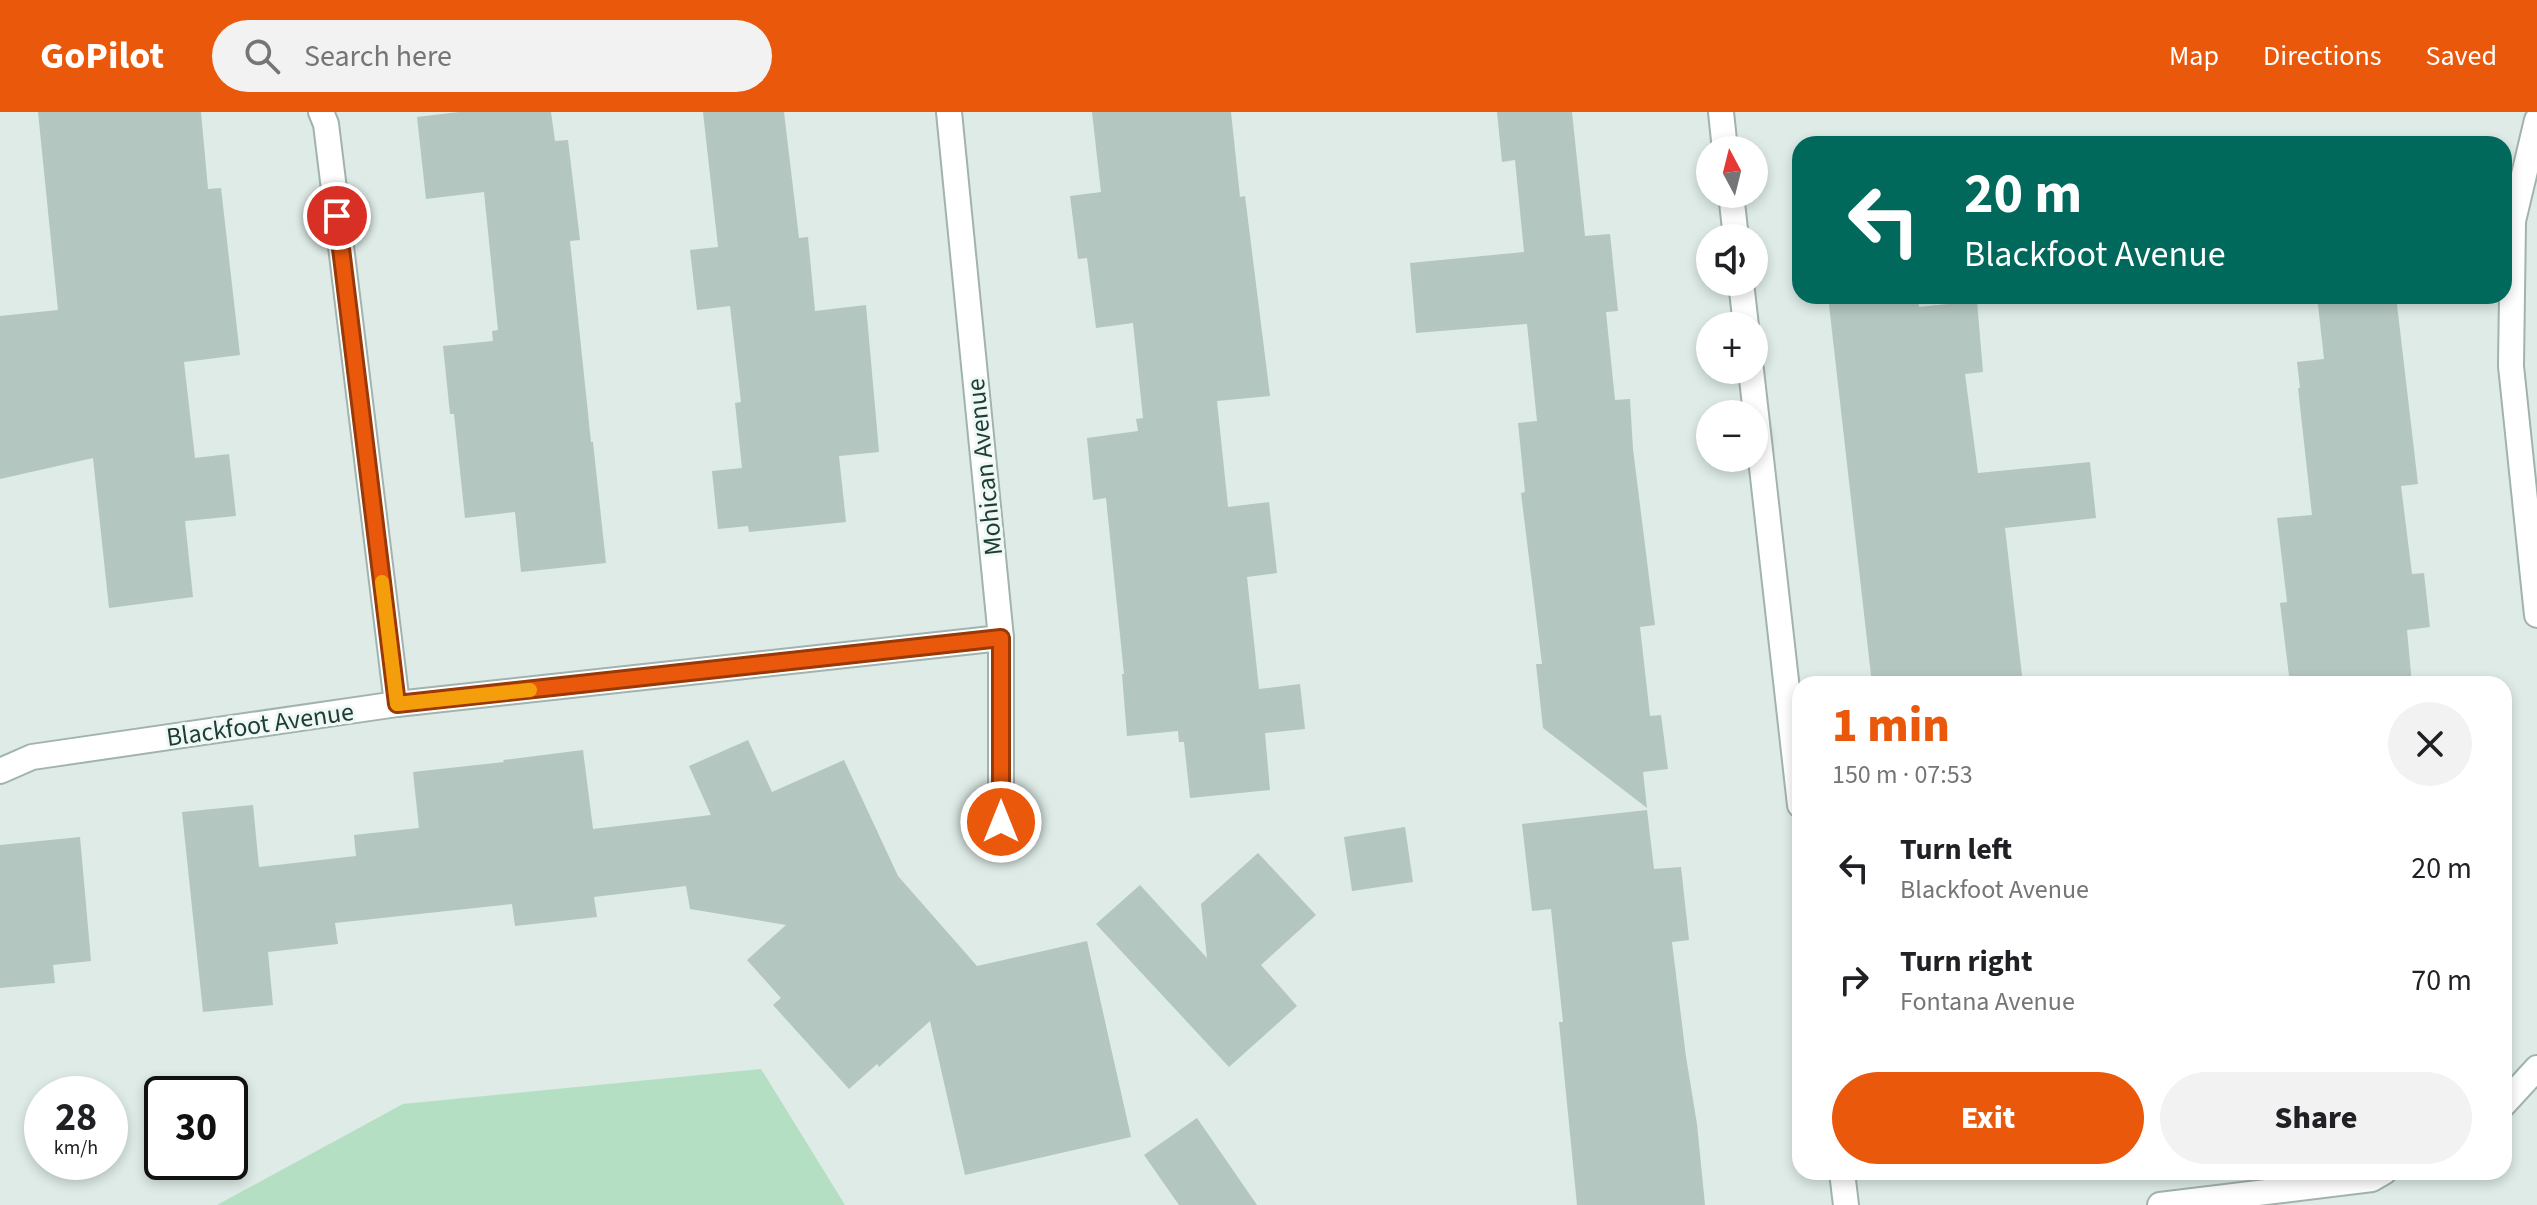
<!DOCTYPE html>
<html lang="en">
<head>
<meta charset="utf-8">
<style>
	:root { --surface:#fff; --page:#f2f2f2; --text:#202124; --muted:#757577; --accent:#ea580c }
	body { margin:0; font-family:"Source Sans 3",sans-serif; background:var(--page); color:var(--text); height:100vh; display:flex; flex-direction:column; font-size:30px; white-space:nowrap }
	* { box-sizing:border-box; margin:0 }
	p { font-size:26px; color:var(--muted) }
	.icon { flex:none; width:44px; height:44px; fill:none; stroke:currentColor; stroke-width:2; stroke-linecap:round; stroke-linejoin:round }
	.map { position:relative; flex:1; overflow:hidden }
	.panel { position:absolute; left:1792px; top:564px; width:720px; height:504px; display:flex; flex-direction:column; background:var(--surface); border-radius:24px; box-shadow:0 4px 12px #0003 }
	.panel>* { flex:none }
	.banner { position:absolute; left:1792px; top:24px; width:720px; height:168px; border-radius:24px; box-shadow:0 4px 12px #0003; background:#00695c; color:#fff; overflow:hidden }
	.needle { width:52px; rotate:353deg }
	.fabs { position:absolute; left:1696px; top:24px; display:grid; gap:16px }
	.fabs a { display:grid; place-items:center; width:72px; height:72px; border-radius:50%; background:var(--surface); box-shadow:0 4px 12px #0003; font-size:40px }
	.speed { position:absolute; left:24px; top:964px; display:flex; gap:16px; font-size:40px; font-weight:700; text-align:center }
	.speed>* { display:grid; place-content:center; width:104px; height:104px; border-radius:50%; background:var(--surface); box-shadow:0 4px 12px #0003; line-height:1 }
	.speed small { font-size:20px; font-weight:400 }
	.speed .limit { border:4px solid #111; border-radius:12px; background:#fff; color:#111 }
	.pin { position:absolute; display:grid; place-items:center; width:68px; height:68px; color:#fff; margin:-34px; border:4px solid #fff; border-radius:50%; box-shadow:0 2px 8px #0007 }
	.me { position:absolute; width:88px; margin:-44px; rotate:0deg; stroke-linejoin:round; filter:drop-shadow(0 0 6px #0008) }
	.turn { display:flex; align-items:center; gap:28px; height:168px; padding:0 40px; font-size:36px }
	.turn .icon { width:104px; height:104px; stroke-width:2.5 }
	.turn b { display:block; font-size:56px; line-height:68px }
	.round { display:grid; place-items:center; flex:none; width:84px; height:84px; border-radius:42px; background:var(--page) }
	.head { display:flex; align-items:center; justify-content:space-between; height:136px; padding:0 40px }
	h1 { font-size:48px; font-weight:800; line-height:60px; color:var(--accent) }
	.cta { display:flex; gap:16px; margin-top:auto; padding:16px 40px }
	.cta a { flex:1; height:92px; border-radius:48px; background:var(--accent); color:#fff; font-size:32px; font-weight:800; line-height:92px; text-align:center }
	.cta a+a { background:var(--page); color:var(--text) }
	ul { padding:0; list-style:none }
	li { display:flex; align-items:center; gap:24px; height:112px; padding:0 40px }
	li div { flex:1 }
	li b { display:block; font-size:30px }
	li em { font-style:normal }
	header { display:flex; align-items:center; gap:48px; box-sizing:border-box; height:112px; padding:0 40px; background:var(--accent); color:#fff }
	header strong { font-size:38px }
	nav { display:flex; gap:44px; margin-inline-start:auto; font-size:28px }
	.search { width:560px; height:72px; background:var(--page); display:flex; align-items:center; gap:20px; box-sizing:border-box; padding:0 28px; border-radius:44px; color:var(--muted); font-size:30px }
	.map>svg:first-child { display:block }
	.green { fill:#b4dfc3 }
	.building { fill:#b3c6c0 }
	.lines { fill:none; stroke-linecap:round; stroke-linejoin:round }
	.minor-casing { stroke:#a1b3ae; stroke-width:28 }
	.minor { stroke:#fff; stroke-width:24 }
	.route-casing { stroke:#983908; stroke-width:20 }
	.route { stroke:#ea580c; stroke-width:14 }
	.slow { stroke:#f59e0b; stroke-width:14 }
	.labels { text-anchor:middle; stroke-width:6; stroke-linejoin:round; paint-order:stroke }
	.street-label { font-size:26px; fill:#1e3d37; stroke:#eff8f4 }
</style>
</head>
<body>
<header>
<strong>GoPilot</strong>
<div class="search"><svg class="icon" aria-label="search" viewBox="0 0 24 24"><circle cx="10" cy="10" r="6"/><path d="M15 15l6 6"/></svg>Search here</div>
<nav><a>Map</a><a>Directions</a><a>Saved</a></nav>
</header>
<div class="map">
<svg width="2537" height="1093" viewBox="0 0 2537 1093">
	<rect width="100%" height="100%" fill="#deebe6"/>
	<path class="green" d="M 761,957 L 845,1093 L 217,1093 L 403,992 Z"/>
	<g class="building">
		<path d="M 38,0 L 201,0 L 208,77 L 221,76 L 240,243 L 184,250 L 195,346 L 229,342 L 236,404 L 185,409 L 193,485 L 109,496 L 93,346 L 0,367 L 0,204 L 58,198 Z"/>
		<path d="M 459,0 L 551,0 L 555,29 L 568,28 L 580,128 L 570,129 L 591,330 L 593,330 L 606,451 L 521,460 L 515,400 L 465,406 L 454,302 L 450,302 L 443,234 L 493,229 L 492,219 L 498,218 L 484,80 L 426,87 L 417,5 Z"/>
		<path d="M 703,0 L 784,0 L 799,126 L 808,125 L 815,199 L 866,193 L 879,340 L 839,344 L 846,410 L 749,420 L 748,414 L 718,417 L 712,359 L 742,356 L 735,291 L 741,290 L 730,194 L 697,198 L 690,138 L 718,135 Z"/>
		<path d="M 1092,0 L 1231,0 L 1240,85 L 1245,84 L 1270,284 L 1217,289 L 1228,395 L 1269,390 L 1277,461 L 1247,465 L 1259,577 L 1300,572 L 1305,617 L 1265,621 L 1270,678 L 1190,686 L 1184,630 L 1179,630 L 1178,619 L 1127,624 L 1122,562 L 1124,562 L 1106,386 L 1093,388 L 1087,326 L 1138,319 L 1136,307 L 1143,306 L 1133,211 L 1096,216 L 1087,146 L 1078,147 L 1070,84 L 1101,80 Z"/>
		<path d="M 1497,0 L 1572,0 L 1585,124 L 1610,122 L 1618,199 L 1606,200 L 1615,288 L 1630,287 L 1633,337 L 1655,513 L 1640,515 L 1650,604 L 1661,603 L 1668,657 L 1643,660 L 1647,696 L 1543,616 L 1536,552 L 1542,552 L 1521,381 L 1525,380 L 1518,311 L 1537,309 L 1527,212 L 1416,221 L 1410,151 L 1524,140 L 1515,48 L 1502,50 Z"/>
		<path d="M 1828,184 L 1918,184 L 1919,195 L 1977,189 L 1983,260 L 1965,262 L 1978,361 L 2090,350 L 2096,406 L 2005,416 L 2023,572 L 1872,572 Z"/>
		<path d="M 2317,184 L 2396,184 L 2418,372 L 2401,374 L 2412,462 L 2424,461 L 2430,515 L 2407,518 L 2412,572 L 2290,572 L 2280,491 L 2287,490 L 2277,406 L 2312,403 L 2298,276 L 2300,276 L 2297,250 L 2324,247 Z"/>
		<path d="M 748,628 L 772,680 L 844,648 L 898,764 L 977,854 L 1087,829 L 1131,1025 L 965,1063 L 930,909 L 879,955 L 877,952 L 849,977 L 773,893 L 781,886 L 747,848 L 786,813 L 690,797 L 686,774 L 594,785 L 597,805 L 515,814 L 512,792 L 335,811 L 338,832 L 268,840 L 273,893 L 203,900 L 182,700 L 253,693 L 259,755 L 356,744 L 354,723 L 419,716 L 413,660 L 504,650 L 503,648 L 583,638 L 593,717 L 711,703 L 689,654 Z"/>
		<path d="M 1647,698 L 1654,757 L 1681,755 L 1689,828 L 1672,830 L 1686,945 L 1697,1012 L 1705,1093 L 1577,1093 L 1559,910 L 1563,910 L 1551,797 L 1532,799 L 1522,712 Z"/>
		<path d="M 1405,715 L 1413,770 L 1352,779 L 1344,725 Z"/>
		<path d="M 80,725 L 91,849 L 53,853 L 55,871 L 0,876 L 0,733 Z"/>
		<path d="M 1258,741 L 1316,803 L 1261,853 L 1297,894 L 1229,955 L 1096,812 L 1140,773 L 1207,846 L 1201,792 Z"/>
		<path d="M 1197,1006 L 1257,1093 L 1179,1093 L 1144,1043 Z"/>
	</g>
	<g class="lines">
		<defs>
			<g id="minor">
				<path d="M 321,0 L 326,12 L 397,592"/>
				<path d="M 949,0 L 1001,526 L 1001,710"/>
				<path d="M 1721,0 L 1725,38"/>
				<path d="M 2537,8 L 2513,109 L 2511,254 L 2537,503"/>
				<path d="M 1731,82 L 1736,126"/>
				<path d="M 1741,170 L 1746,214"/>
				<path d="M 1751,258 L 1800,693"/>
				<path d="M 0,659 L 32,645 L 397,592 L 1001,526"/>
				<path d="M 2504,992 L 2537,956"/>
				<path d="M 1842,1060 L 1846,1093"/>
				<path d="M 2160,1093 L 2372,1067 L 2384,1060"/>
			</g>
		</defs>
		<use href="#minor" class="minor-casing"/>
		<use href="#minor" class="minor"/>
	</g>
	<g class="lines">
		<defs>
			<path id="route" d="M 337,104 L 397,592 L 1001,526 L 1001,710"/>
		</defs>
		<use href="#route" class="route-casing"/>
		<use href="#route" class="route"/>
		<path class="slow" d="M 382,470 L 397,592 L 530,578"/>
	</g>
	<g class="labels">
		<g class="street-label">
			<text transform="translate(984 355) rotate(-96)" y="9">Mohican Avenue</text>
			<text transform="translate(260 612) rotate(-8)" y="9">Blackfoot Avenue</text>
		</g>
	</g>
</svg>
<div class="fabs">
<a><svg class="needle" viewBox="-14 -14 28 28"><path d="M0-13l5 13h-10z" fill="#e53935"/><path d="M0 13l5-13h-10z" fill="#757577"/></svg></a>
<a><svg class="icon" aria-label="sound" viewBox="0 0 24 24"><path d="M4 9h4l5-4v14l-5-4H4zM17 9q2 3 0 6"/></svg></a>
<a>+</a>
<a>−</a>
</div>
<div class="speed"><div>28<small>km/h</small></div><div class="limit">30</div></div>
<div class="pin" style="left:337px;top:104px;background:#d93025"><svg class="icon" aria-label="arrive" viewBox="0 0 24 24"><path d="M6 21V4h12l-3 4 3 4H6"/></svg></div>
<svg class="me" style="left:1001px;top:710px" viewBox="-20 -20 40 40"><circle r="17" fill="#ea580c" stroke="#fff" stroke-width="3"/><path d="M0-11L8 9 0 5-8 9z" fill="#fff"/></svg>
<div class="banner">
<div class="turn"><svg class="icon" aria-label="left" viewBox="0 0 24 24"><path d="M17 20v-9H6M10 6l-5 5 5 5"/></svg><div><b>20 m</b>Blackfoot Avenue</div></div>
</div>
<section class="panel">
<div class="head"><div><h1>1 min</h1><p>150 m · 07:53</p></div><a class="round"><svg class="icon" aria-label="close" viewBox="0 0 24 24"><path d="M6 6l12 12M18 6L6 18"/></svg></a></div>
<ul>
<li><svg class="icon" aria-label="left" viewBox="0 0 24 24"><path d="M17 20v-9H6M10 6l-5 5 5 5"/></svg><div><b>Turn left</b><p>Blackfoot Avenue</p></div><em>20 m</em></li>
<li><svg class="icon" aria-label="right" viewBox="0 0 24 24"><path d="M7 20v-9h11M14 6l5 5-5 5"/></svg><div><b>Turn right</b><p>Fontana Avenue</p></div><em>70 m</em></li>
</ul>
<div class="cta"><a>Exit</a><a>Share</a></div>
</section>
</div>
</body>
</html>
